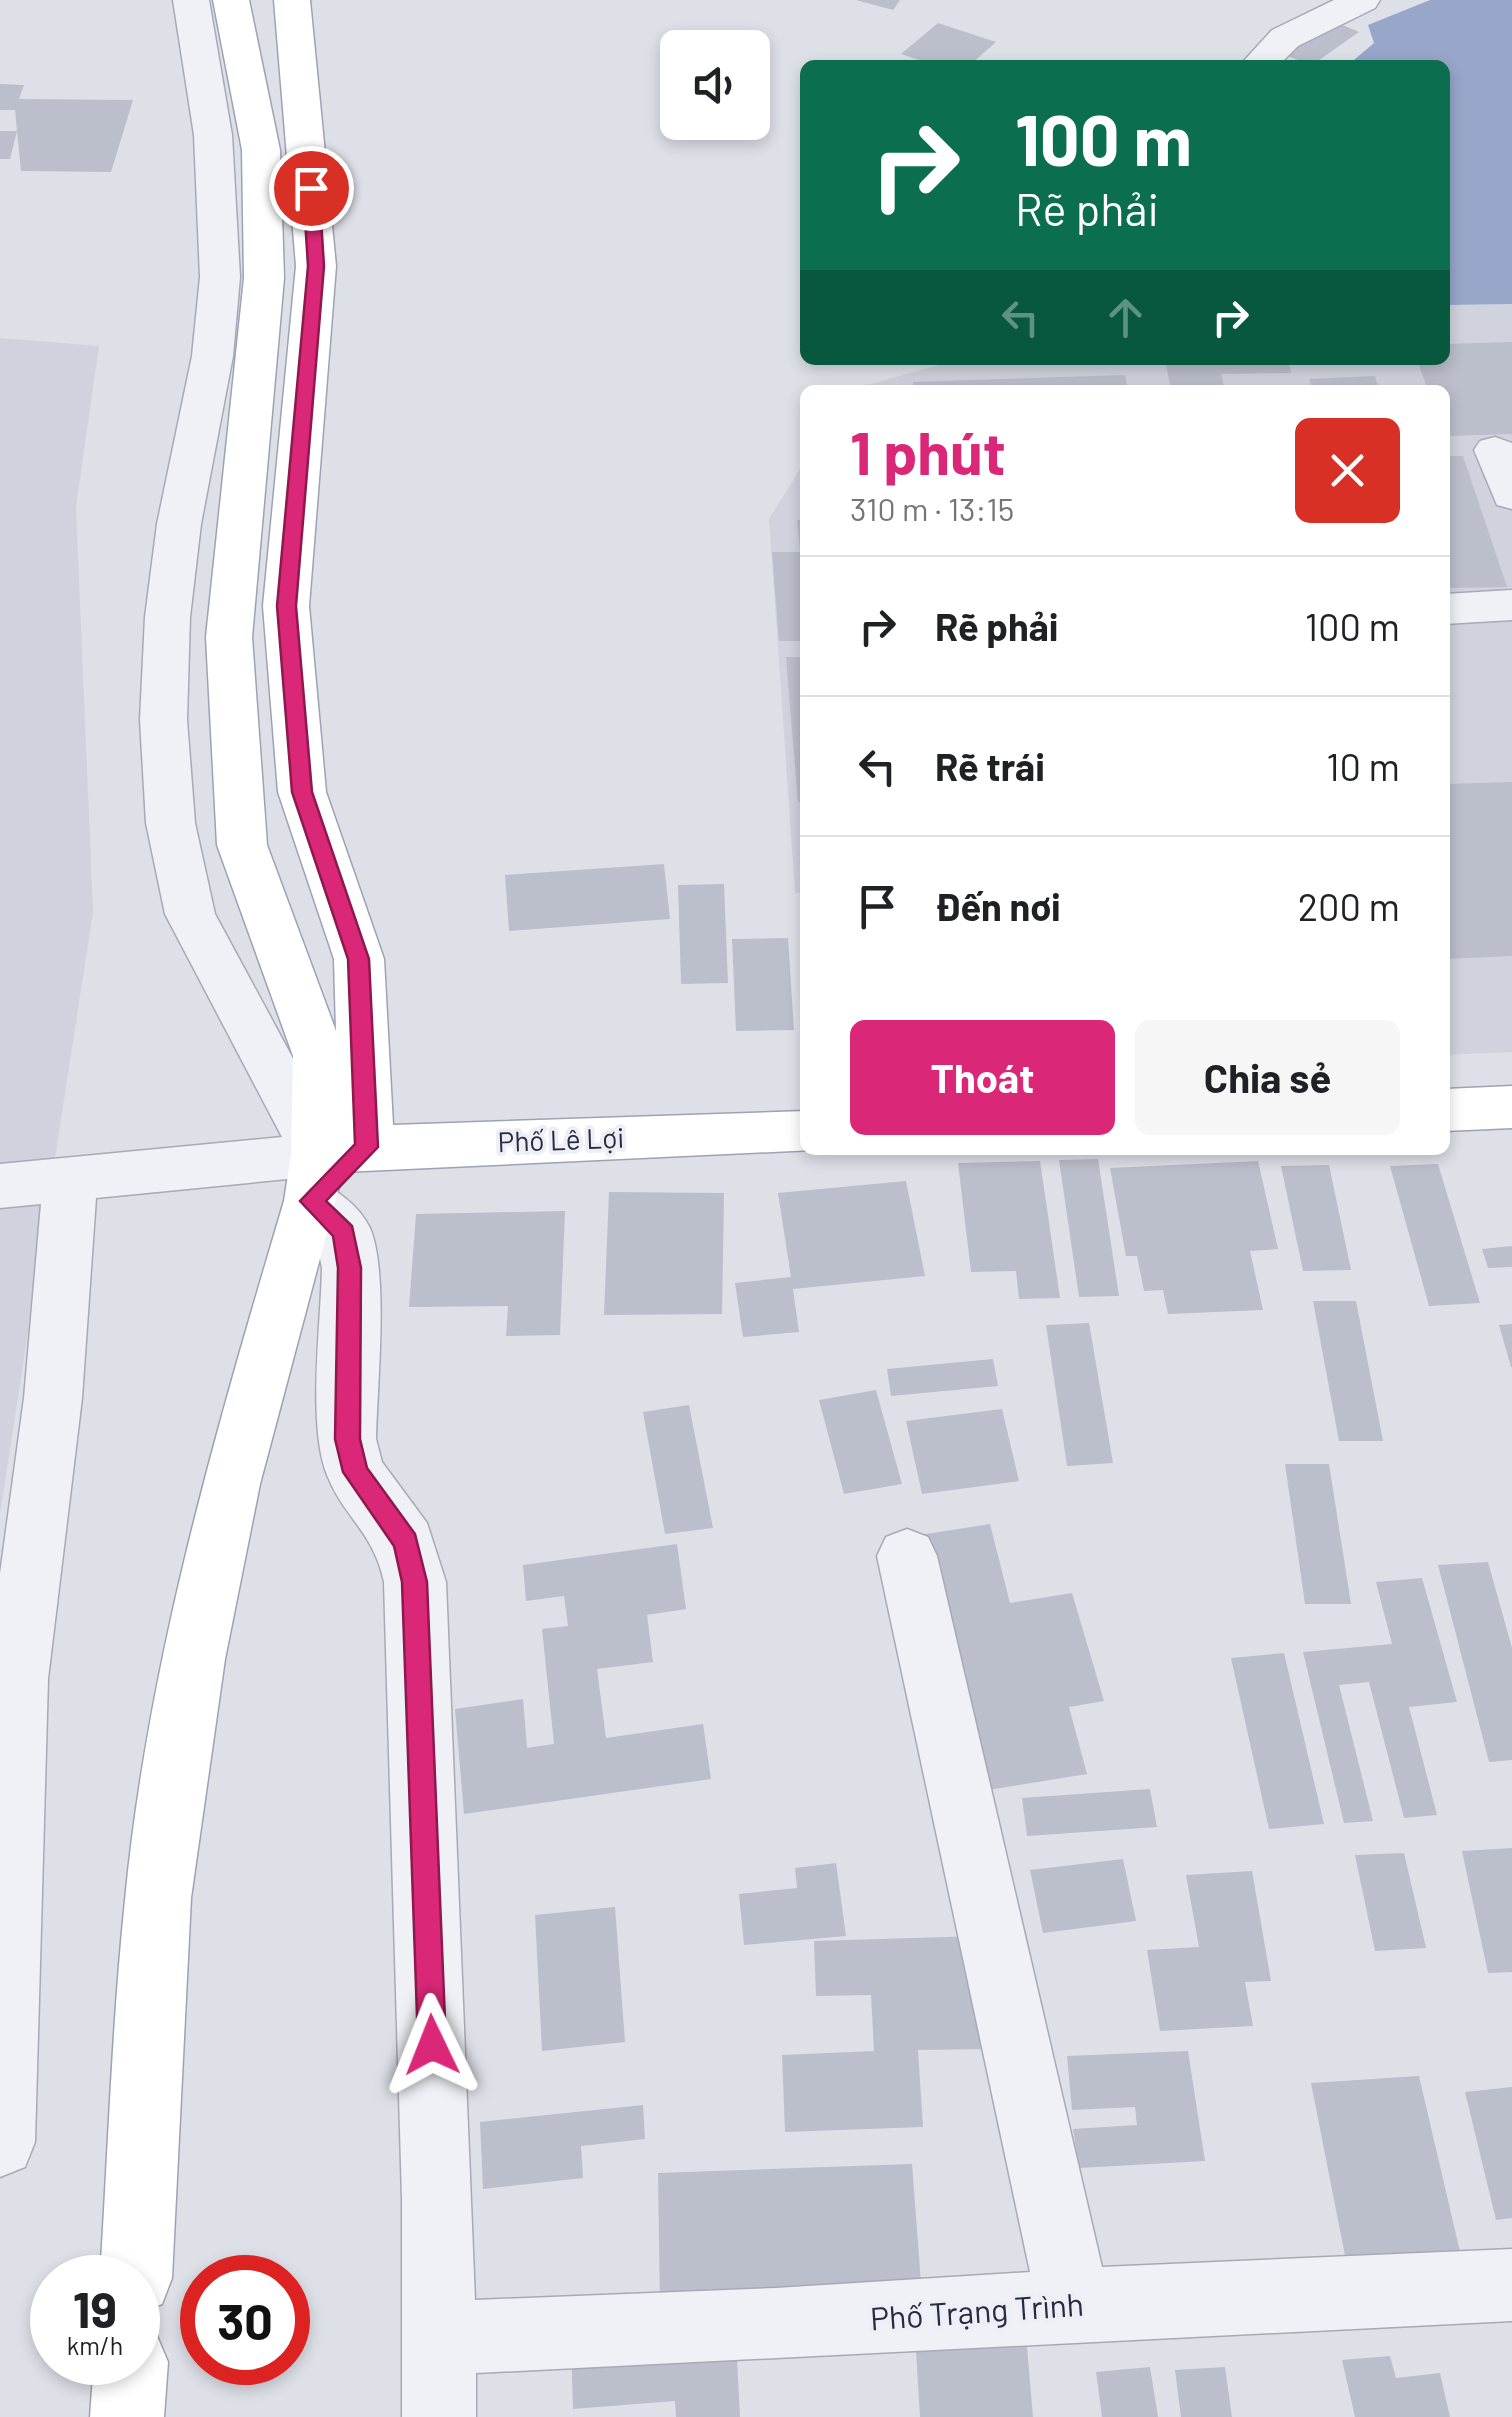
<!DOCTYPE html>
<html lang="vi">
<head>
<meta charset="utf-8">
<style>
	:root { --surface:#fff; --page:#f6f6f6; --text:#202124; --muted:#757577; --line:#e0e0e0; --accent:#db2777 }
	body { margin:0; font-family:Barlow,sans-serif; background:var(--page); color:var(--text); height:100vh; display:flex; flex-direction:column; font-size:38px; white-space:nowrap }
	* { box-sizing:border-box; margin:0 }
	p { font-size:32px; color:var(--muted) }
	.icon { flex:none; width:55px; height:55px; fill:none; stroke:currentColor; stroke-width:2; stroke-linecap:round; stroke-linejoin:round }
	.map { position:relative; flex:1; overflow:hidden }
	.panel { position:absolute; left:800px; top:385px; width:650px; height:770px; display:flex; flex-direction:column; background:var(--surface); border-radius:15px; box-shadow:0 5px 15px #0003 }
	.panel>* { flex:none }
	.top-card { position:absolute; left:800px; top:60px; width:650px; height:305px; border-radius:15px; box-shadow:0 5px 15px #0003; background:#0b6e4f; color:#fff; overflow:hidden }
	.buttons { position:absolute; left:660px; top:30px; display:grid; gap:20px }
	.buttons a { display:grid; place-items:center; width:110px; height:110px; border-radius:15px; background:var(--surface); box-shadow:0 5px 15px #0003; font-size:50px }
	.speed { position:absolute; left:30px; top:2255px; display:flex; gap:20px; font-size:50px; font-weight:700; text-align:center }
	.speed>* { display:grid; place-content:center; width:130px; height:130px; border-radius:50%; background:var(--surface); box-shadow:0 5px 15px #0003; line-height:1 }
	.speed small { font-size:25px; font-weight:400 }
	.speed .limit { border:15px solid #d22; background:#fff; color:#111 }
	.pin { position:absolute; display:grid; place-items:center; width:85px; height:85px; color:#fff; margin:-42px; border:5px solid #fff; border-radius:50%; box-shadow:0 2px 10px #0007 }
	.me { position:absolute; width:110px; margin:-55px; rotate:358deg; stroke-linejoin:round; filter:drop-shadow(0 0 8px #0008) }
	.turn { display:flex; align-items:center; gap:35px; height:210px; padding:0 50px; font-size:45px }
	.turn .icon { width:130px; height:130px; stroke-width:2.5 }
	.turn b { display:block; font-size:70px; line-height:85px }
	.lanes { display:flex; align-items:center; height:95px; padding:0 50px; background:#0003; justify-content:center; gap:50px; direction:ltr }
	.lanes .off { opacity:.35 }
	.round { display:grid; place-items:center; flex:none; width:105px; height:105px; border-radius:15px; background:var(--page) }
	.summary { display:flex; align-items:center; justify-content:space-between; height:170px; padding:0 50px }
	h1 { font-size:60px; font-weight:700; line-height:75px; color:var(--accent) }
	.action { display:flex; gap:20px; margin-top:auto; padding:20px 50px }
	.action a { flex:1; height:115px; border-radius:15px; background:var(--accent); color:#fff; font-size:40px; font-weight:700; line-height:115px; text-align:center }
	.action a+a { background:var(--page); color:var(--text) }
	ul { padding:0; list-style:none }
	li { display:flex; align-items:center; gap:30px; height:140px; padding:0 50px; border-top:2px solid var(--line) }
	li div { flex:1 }
	li b { display:block; font-size:38px }
	li em { font-style:normal }
	.map>svg:first-child { display:block }
	.built { fill:#d0d2dd }
	.water { fill:#97a6c9 }
	.building { fill:#bbbecb }
	.lines { fill:none; stroke-linecap:round; stroke-linejoin:round }
	.minor-casing { stroke:#a7aab5; stroke-width:3 }
	.major-casing { stroke:#9da2b4; stroke-width:3 }
	.minor { fill:#f0f1f6; fill-rule:evenodd }
	.major { fill:#fff; fill-rule:evenodd }
	.route { fill:#db2777; stroke:#8e194d; stroke-width:2.5 }
	.labels { text-anchor:middle; stroke-width:8; stroke-linejoin:round; paint-order:stroke }
	.street-label { font-size:28px; fill:#272b3f; stroke:#edeff6 }
	.near-street-label { font-size:32px; fill:#272b3f; stroke:#edeff6 }
</style>
</head>
<body>
<div class="map">
<svg width="1512" height="2417" viewBox="0 0 1512 2417">
	<rect width="100%" height="100%" fill="#dee0e8"/>
	<g class="built">
		<path d="M 1512,304 L 1512,1052 L 1445,1055 L 1445,390 L 850,390 L 957,360 L 1445,360 L 1445,305 Z"/>
		<path d="M 0,338 L 99,346 L 76,507 L 93,912 L 0,1514 Z"/>
		<path d="M 805,461 L 805,893 L 795,893 L 769,519 Z"/>
	</g>
	<path class="water" d="M 1430,0 L 1512,0 L 1512,304 L 1445,305 L 1445,65 L 1348,65 L 1374,43 L 1368,25 Z"/>
	<g class="building">
		<path d="M 856,0 L 900,0 L 893,10 Z"/>
		<path d="M 1326,18 L 1359,32 L 1312,65 L 1278,53 Z"/>
		<path d="M 938,23 L 996,42 L 970,65 L 934,65 L 901,54 Z"/>
		<path d="M 0,84 L 24,85 L 19,99 L 133,100 L 111,172 L 21,171 L 17,131 L 10,159 L 0,159 L 0,131 L 17,131 L 15,110 L 0,110 Z"/>
		<path d="M 1512,342 L 1512,434 L 1445,436 L 1445,390 L 1428,390 L 1417,360 L 1445,360 L 1445,344 Z"/>
		<path d="M 1165,360 L 1288,360 L 1291,373 L 1221,374 L 1225,390 L 1171,390 Z"/>
		<path d="M 1125,375 L 1128,390 L 914,390 L 913,382 Z"/>
		<path d="M 1375,376 L 1379,390 L 1313,390 L 1309,379 Z"/>
		<path d="M 1445,456 L 1463,456 L 1507,587 L 1445,588 Z"/>
		<path d="M 797,520 L 805,520 L 805,641 L 779,641 L 772,552 L 800,552 Z"/>
		<path d="M 786,657 L 805,657 L 805,802 L 798,802 Z"/>
		<path d="M 1512,782 L 1512,956 L 1445,959 L 1445,784 Z"/>
		<path d="M 664,864 L 670,919 L 509,931 L 505,875 Z"/>
		<path d="M 724,884 L 728,983 L 681,984 L 678,885 Z"/>
		<path d="M 788,938 L 794,1030 L 736,1031 L 732,939 Z"/>
		<path d="M 1098,1159 L 1119,1296 L 1079,1297 L 1059,1160 Z"/>
		<path d="M 1040,1161 L 1060,1298 L 1019,1299 L 1016,1271 L 971,1272 L 958,1163 Z"/>
		<path d="M 1258,1161 L 1278,1249 L 1250,1251 L 1263,1310 L 1168,1314 L 1163,1290 L 1144,1291 L 1137,1256 L 1126,1256 L 1110,1168 Z"/>
		<path d="M 1438,1164 L 1480,1303 L 1429,1306 L 1390,1166 Z"/>
		<path d="M 1329,1165 L 1351,1270 L 1303,1271 L 1281,1166 Z"/>
		<path d="M 906,1181 L 925,1276 L 793,1289 L 799,1332 L 743,1337 L 735,1283 L 791,1277 L 778,1193 Z"/>
		<path d="M 609,1192 L 724,1193 L 722,1314 L 604,1315 Z"/>
		<path d="M 565,1211 L 560,1335 L 506,1336 L 508,1306 L 409,1307 L 416,1214 Z"/>
		<path d="M 1512,1246 L 1512,1267 L 1488,1268 L 1482,1249 Z"/>
		<path d="M 1313,1301 L 1356,1301 L 1383,1441 L 1339,1441 Z"/>
		<path d="M 1089,1323 L 1113,1463 L 1067,1466 L 1046,1325 Z"/>
		<path d="M 1512,1324 L 1512,1367 L 1511,1367 L 1499,1325 Z"/>
		<path d="M 993,1359 L 998,1386 L 891,1396 L 887,1369 Z"/>
		<path d="M 876,1390 L 902,1484 L 844,1494 L 819,1400 Z"/>
		<path d="M 689,1405 L 713,1528 L 665,1534 L 643,1412 Z"/>
		<path d="M 1002,1409 L 1019,1481 L 922,1494 L 906,1421 Z"/>
		<path d="M 1285,1464 L 1329,1464 L 1351,1604 L 1305,1604 Z"/>
		<path d="M 990,1524 L 1010,1603 L 1072,1593 L 1104,1701 L 1069,1707 L 1087,1774 L 982,1791 L 920,1535 Z"/>
		<path d="M 677,1544 L 686,1609 L 647,1615 L 653,1662 L 597,1669 L 606,1738 L 703,1724 L 711,1779 L 464,1814 L 455,1709 L 523,1699 L 527,1748 L 554,1744 L 542,1629 L 568,1626 L 564,1596 L 526,1601 L 523,1565 Z"/>
		<path d="M 1488,1562 L 1512,1648 L 1512,1760 L 1489,1762 L 1438,1565 Z"/>
		<path d="M 1422,1578 L 1457,1702 L 1409,1707 L 1437,1815 L 1404,1818 L 1369,1682 L 1339,1685 L 1373,1821 L 1344,1823 L 1303,1652 L 1392,1644 L 1376,1582 Z"/>
		<path d="M 1284,1653 L 1324,1824 L 1269,1829 L 1231,1658 Z"/>
		<path d="M 1150,1789 L 1157,1827 L 1027,1836 L 1022,1798 Z"/>
		<path d="M 1512,1848 L 1512,1972 L 1488,1973 L 1462,1851 Z"/>
		<path d="M 1404,1853 L 1426,1948 L 1375,1951 L 1355,1855 Z"/>
		<path d="M 1123,1859 L 1136,1921 L 1043,1933 L 1030,1870 Z"/>
		<path d="M 836,1863 L 846,1936 L 744,1945 L 739,1894 L 797,1888 L 795,1868 Z"/>
		<path d="M 1252,1871 L 1271,1981 L 1245,1982 L 1253,2026 L 1160,2031 L 1147,1950 L 1199,1947 L 1186,1875 Z"/>
		<path d="M 615,1907 L 625,2042 L 542,2051 L 535,1915 Z"/>
		<path d="M 978,1936 L 987,2049 L 918,2050 L 923,2127 L 785,2132 L 782,2055 L 874,2051 L 871,1995 L 816,1996 L 814,1941 Z"/>
		<path d="M 1188,2051 L 1205,2161 L 1079,2168 L 1073,2129 L 1137,2125 L 1135,2107 L 1072,2110 L 1067,2056 Z"/>
		<path d="M 1419,2076 L 1465,2273 L 1350,2281 L 1311,2083 Z"/>
		<path d="M 1512,2087 L 1512,2218 L 1496,2220 L 1465,2092 Z"/>
		<path d="M 643,2105 L 645,2139 L 581,2146 L 583,2178 L 483,2189 L 480,2122 Z"/>
		<path d="M 912,2164 L 922,2296 L 660,2307 L 658,2173 Z"/>
		<path d="M 571,2344 L 737,2358 L 740,2417 L 676,2417 L 675,2401 L 573,2409 Z"/>
		<path d="M 1027,2347 L 1033,2417 L 920,2417 L 916,2351 Z"/>
		<path d="M 1390,2356 L 1396,2378 L 1440,2373 L 1450,2417 L 1355,2417 L 1342,2360 Z"/>
		<path d="M 1150,2367 L 1158,2417 L 1102,2417 L 1096,2372 Z"/>
		<path d="M 1225,2367 L 1232,2417 L 1181,2417 L 1175,2370 Z"/>
	</g>
	<g class="lines">
		<defs>
			<g id="minor">
				<path d="M 173,0 L 209,0 L 232,135 L 240,277 L 233,356 L 201,524 L 190,617 L 187,720 L 195,823 L 215,914 L 345,1155 L 337,1170 L 318,1176 L 96,1198 L 82,1398 L 48,1679 L 35,2142 L 25,2167 L 0,2177 L 0,1574 L 24,1398 L 41,1204 L 0,1208 L 0,1164 L 282,1137 L 165,914 L 146,823 L 140,720 L 145,617 L 157,524 L 192,356 L 200,277 L 194,135 Z"/>
				<path d="M 1334,0 L 1380,0 L 1375,8 L 1298,46 L 1279,65 L 1240,65 L 1272,30 Z"/>
				<path d="M 1495,437 L 1512,443 L 1512,509 L 1497,505 L 1474,450 L 1480,441 Z"/>
				<path d="M 1512,590 L 1512,620 L 1445,624 L 1445,594 Z"/>
				<path d="M 311,1179 C 334,1187 359,1205 370,1228 C 389,1272 377,1387 376,1439 L 382,1462 L 427,1523 L 446,1582 L 475,2300 L 776,2288 L 1030,2272 L 877,1556 L 886,1537 L 907,1529 L 928,1537 L 937,1556 L 1102,2267 L 1512,2249 L 1512,2321 L 476,2373 L 476,2417 L 402,2417 L 402,2199 L 384,1582 C 373,1531 344,1518 327,1475 C 307,1426 321,1323 322,1268 C 315,1227 301,1234 284,1201 L 292,1186 Z"/>
			</g>
			<g id="major">
				<path d="M 213,0 L 249,0 L 280,150 L 284,278 L 252,637 L 267,845 L 336,1031 L 334,959 L 278,792 L 263,606 L 296,266 L 274,0 L 310,0 L 336,266 L 309,606 L 326,792 L 384,959 L 393,1125 L 805,1111 L 805,1150 L 814,1150 L 343,1172 L 260,1484 L 225,1659 L 191,1898 L 172,2278 L 162,2304 L 138,2314 L 138,2278 L 100,2278 C 108,2152 112,2025 125,1900 C 148,1661 216,1430 284,1201 L 291,1155 L 293,1056 L 217,845 L 206,637 L 244,278 L 242,150 Z"/>
				<path d="M 1512,1086 L 1512,1128 L 1445,1131 L 1445,1089 Z"/>
				<path d="M 138,2328 L 157,2336 L 168,2362 L 164,2417 L 90,2417 L 94,2362 L 138,2362 Z"/>
			</g>
		</defs>
		<use href="#minor" class="minor-casing"/>
		<use href="#major" class="major-casing"/>
		<use href="#minor" class="minor"/>
		<use href="#major" class="major"/>
	</g>
	<path class="route" d="M 311,184 L 319,188 L 324,266 L 296,606 L 312,792 L 369,959 L 378,1147 L 326,1201 L 352,1226 L 361,1268 L 360,1439 L 367,1468 L 415,1534 L 427,1582 L 446,2045 L 442,2055 L 432,2059 L 422,2055 L 418,2045 L 402,1582 L 394,1546 L 343,1472 L 335,1439 L 338,1268 L 333,1236 L 300,1201 L 355,1144 L 348,959 L 292,792 L 277,606 L 308,266 L 303,188 Z"/>
	<g class="labels">
		<g class="street-label">
			<text transform="translate(561 1140) rotate(-2)" y="10">Phố Lê Lợi</text>
		</g>
		<g class="near-street-label">
			<text transform="translate(977 2312) rotate(-4)" y="11">Phố Trạng Trình</text>
		</g>
	</g>
</svg>
<div class="buttons">
<a><svg class="icon" aria-label="sound" viewBox="0 0 24 24"><path d="M4 9h4l5-4v14l-5-4H4zM17 9q2 3 0 6"/></svg></a>
</div>
<div class="speed"><div>19<small>km/h</small></div><div class="limit">30</div></div>
<div class="pin" style="left:311px;top:188px;background:#d93025"><svg class="icon" aria-label="arrive" viewBox="0 0 24 24"><path d="M6 21V4h12l-3 4 3 4H6"/></svg></div>
<svg class="me" style="left:432px;top:2045px" viewBox="-20 -20 40 40"><path d="M0-17L14 15 0 8-14 15z" fill="#db2777" stroke="#fff" stroke-width="4"/></svg>
<div class="top-card">
<div class="turn"><svg class="icon" aria-label="right" viewBox="0 0 24 24"><path d="M7 20v-9h11M14 6l5 5-5 5"/></svg><div><b>100 m</b>Rẽ phải</div></div>
<div class="lanes"><svg class="icon off" aria-label="left" viewBox="0 0 24 24"><path d="M17 20v-9H6M10 6l-5 5 5 5"/></svg><svg class="icon off" aria-label="ahead" viewBox="0 0 24 24"><path d="M12 20V5M6 11l6-6 6 6"/></svg><svg class="icon" aria-label="right" viewBox="0 0 24 24"><path d="M7 20v-9h11M14 6l5 5-5 5"/></svg></div>
</div>
<section class="panel">
<div class="summary"><div><h1>1 phút</h1><p>310 m · 13:15</p></div><a class="round" style="background:#d93025;color:#fff"><svg class="icon" aria-label="close" viewBox="0 0 24 24"><path d="M6 6l12 12M18 6L6 18"/></svg></a></div>
<ul>
<li><svg class="icon" aria-label="right" viewBox="0 0 24 24"><path d="M7 20v-9h11M14 6l5 5-5 5"/></svg><div><b>Rẽ phải</b></div><em>100 m</em></li>
<li><svg class="icon" aria-label="left" viewBox="0 0 24 24"><path d="M17 20v-9H6M10 6l-5 5 5 5"/></svg><div><b>Rẽ trái</b></div><em>10 m</em></li>
<li><svg class="icon" aria-label="arrive" viewBox="0 0 24 24"><path d="M6 21V4h12l-3 4 3 4H6"/></svg><div><b>Đến nơi</b></div><em>200 m</em></li>
</ul>
<div class="action"><a>Thoát</a><a>Chia sẻ</a></div>
</section>
</div>
</body>
</html>
